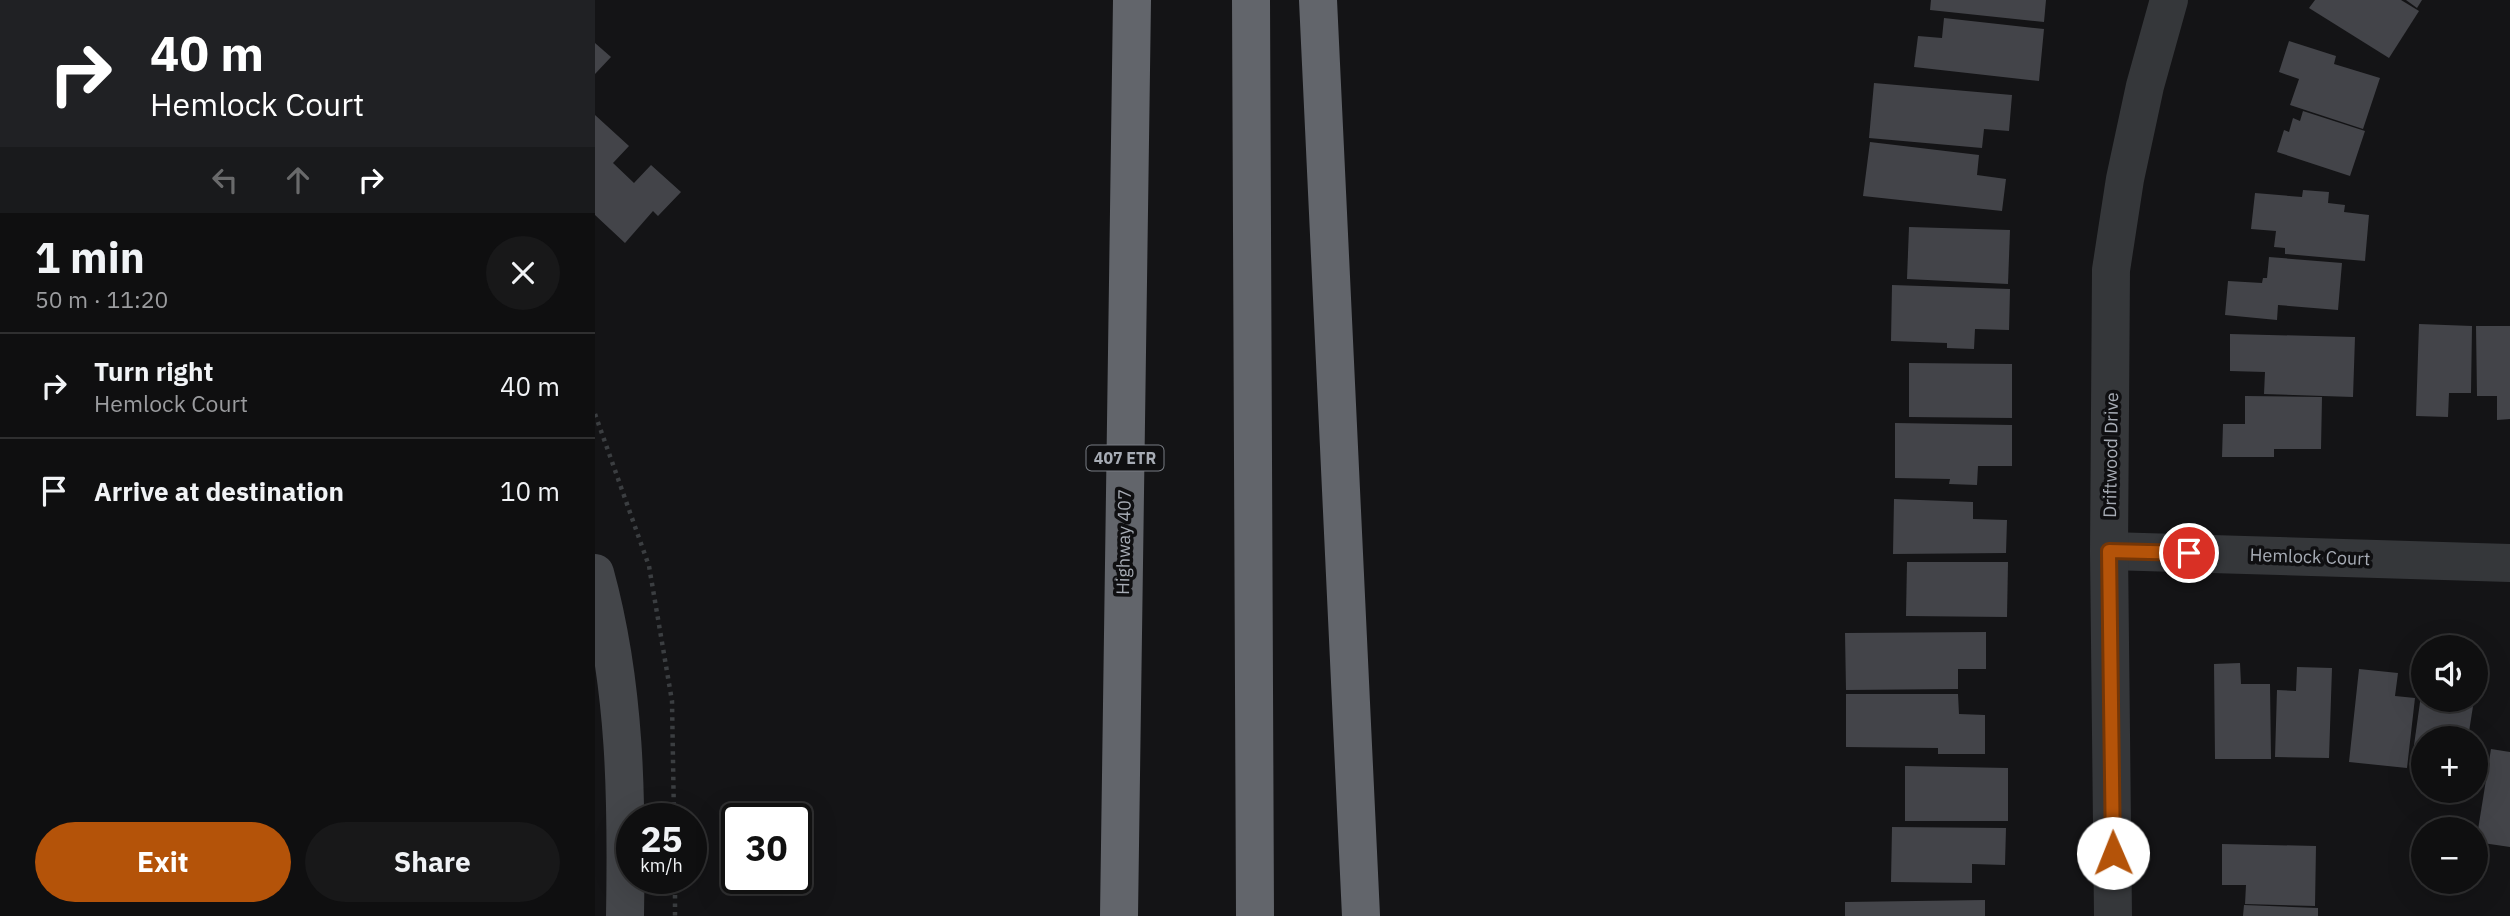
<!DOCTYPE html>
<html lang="en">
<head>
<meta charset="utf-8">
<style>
	:root { --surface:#0f0f10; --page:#181819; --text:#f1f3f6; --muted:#9b9c9f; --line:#2f2f30; --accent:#b45309 }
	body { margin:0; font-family:"IBM Plex Sans",sans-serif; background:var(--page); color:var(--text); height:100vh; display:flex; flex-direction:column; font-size:26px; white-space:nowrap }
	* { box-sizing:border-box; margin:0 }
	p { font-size:23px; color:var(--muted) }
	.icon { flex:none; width:38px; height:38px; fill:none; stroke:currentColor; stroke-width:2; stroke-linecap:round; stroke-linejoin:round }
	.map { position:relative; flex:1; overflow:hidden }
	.drawer { display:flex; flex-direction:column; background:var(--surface); width:595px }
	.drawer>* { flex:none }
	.top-card { background:#202124; color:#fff; overflow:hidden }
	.tools { position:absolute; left:1816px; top:635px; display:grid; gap:14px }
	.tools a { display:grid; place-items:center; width:77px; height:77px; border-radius:50%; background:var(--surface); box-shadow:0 7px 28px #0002,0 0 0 2px var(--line); font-size:35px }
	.speed { position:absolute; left:21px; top:803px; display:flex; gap:14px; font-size:35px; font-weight:700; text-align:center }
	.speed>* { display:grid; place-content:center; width:91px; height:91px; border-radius:50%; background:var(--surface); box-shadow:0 7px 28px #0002,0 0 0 2px var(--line); line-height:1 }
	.speed small { font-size:18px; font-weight:400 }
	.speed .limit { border:4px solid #111; border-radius:10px; background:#fff; color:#111 }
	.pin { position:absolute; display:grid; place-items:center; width:60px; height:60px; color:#fff; margin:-30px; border:4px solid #fff; border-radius:50%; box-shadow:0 2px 7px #0007 }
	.me { position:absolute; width:77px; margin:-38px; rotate:359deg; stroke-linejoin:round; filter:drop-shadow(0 0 5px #0008) }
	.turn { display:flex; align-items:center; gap:24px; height:147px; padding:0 35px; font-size:32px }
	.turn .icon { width:91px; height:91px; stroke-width:2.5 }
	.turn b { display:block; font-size:49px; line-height:60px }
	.lanes { display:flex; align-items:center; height:66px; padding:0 35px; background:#0003; justify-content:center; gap:35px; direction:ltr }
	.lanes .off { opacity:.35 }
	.round { display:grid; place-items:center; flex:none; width:74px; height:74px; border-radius:37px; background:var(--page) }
	.summary { display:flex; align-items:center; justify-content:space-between; height:119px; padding:0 35px }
	h1 { font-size:42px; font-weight:700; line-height:52px }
	.button { display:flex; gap:14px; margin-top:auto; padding:14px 35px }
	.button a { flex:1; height:80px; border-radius:42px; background:var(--accent); color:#fff; font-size:28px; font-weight:700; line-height:80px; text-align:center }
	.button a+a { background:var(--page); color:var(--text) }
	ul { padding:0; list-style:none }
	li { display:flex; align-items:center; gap:21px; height:105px; padding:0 35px; border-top:2px solid var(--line) }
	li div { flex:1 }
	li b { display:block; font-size:26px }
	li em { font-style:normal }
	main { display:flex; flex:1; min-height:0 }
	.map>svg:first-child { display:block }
	.building { fill:#434449 }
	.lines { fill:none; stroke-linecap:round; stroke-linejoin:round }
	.path { stroke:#3b3e41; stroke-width:4.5; stroke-dasharray:3.5 5; stroke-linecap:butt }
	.street { stroke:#35373a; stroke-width:38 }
	.secondary { stroke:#44464a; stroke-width:38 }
	.highway { stroke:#62656b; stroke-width:38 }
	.route-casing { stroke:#753606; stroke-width:18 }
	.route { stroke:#b45309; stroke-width:12 }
	.labels { text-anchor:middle; stroke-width:7; stroke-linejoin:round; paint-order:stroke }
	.shield { fill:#0f0f11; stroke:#797d84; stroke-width:2 }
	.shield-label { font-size:16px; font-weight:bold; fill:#a7acb5 }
	.street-label { font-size:18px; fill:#a7acb5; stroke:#0f0f11 }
</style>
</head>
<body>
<main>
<section class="drawer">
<div class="top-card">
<div class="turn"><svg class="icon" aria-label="right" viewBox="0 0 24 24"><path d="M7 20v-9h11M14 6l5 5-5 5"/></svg><div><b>40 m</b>Hemlock Court</div></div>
<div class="lanes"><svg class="icon off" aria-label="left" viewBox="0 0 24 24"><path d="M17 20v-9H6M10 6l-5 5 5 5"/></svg><svg class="icon off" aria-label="ahead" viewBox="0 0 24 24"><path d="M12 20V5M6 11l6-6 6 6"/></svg><svg class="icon" aria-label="right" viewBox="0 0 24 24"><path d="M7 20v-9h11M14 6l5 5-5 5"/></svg></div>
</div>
<div class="summary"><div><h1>1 min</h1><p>50 m · 11:20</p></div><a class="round"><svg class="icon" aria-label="close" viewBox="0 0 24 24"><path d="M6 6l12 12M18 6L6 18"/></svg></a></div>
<ul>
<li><svg class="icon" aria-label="right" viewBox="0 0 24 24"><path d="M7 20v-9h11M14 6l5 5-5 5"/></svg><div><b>Turn right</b><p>Hemlock Court</p></div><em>40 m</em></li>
<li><svg class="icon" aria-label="arrive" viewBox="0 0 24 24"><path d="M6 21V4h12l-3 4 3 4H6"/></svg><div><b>Arrive at destination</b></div><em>10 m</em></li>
</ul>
<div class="button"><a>Exit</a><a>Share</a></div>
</section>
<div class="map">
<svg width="1915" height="916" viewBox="0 0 1915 916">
	<rect width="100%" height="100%" fill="#141416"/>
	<g class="building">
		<path d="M 1336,0 L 1451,0 L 1449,22 L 1335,10 Z"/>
		<path d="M 1720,0 L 1806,0 L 1824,11 L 1794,58 L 1714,8 Z"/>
		<path d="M 1811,0 L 1827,0 L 1822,8 Z"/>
		<path d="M 1349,18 L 1449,29 L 1444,81 L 1319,67 L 1323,36 L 1347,38 Z"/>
		<path d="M 1694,41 L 1741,56 L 1739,64 L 1785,78 L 1768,129 L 1695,105 L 1704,79 L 1684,72 Z"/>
		<path d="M 0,43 L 16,57 L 0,74 Z"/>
		<path d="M 1279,83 L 1417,95 L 1414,131 L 1389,129 L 1387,148 L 1274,138 Z"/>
		<path d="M 1708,111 L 1770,131 L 1755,176 L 1682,152 L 1689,130 L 1694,132 L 1698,118 L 1705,121 Z"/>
		<path d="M 0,115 L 34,146 L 18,163 L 39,183 L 56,165 L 86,192 L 63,216 L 58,211 L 30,243 L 0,215 Z"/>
		<path d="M 1275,142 L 1384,155 L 1382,175 L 1411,179 L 1407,211 L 1268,196 Z"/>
		<path d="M 1708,190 L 1734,192 L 1733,203 L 1750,205 L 1749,212 L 1774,215 L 1770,261 L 1690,254 L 1690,248 L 1679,247 L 1681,231 L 1656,229 L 1660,193 L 1707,197 Z"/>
		<path d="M 1314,227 L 1415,230 L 1413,284 L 1312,279 Z"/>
		<path d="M 1674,257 L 1747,263 L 1743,310 L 1683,305 L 1682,320 L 1630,315 L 1633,281 L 1667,283 L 1668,278 L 1672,278 Z"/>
		<path d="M 1297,285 L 1415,289 L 1414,330 L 1380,329 L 1379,349 L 1352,348 L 1352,343 L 1296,341 Z"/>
		<path d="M 1824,324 L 1877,326 L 1876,393 L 1854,393 L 1853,417 L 1821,416 Z"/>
		<path d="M 1881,326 L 1915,326 L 1915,419 L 1902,420 L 1902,396 L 1882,396 Z"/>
		<path d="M 1635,334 L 1760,337 L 1758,397 L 1669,394 L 1670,372 L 1635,371 Z"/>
		<path d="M 1314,363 L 1417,364 L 1417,418 L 1314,417 Z"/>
		<path d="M 1650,396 L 1727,397 L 1726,449 L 1679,449 L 1679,457 L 1627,457 L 1628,424 L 1650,424 Z"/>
		<path d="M 1300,423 L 1417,425 L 1417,466 L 1383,466 L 1382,485 L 1354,484 L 1355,479 L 1300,478 Z"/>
		<path d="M 1299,499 L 1378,502 L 1378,519 L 1412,520 L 1411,553 L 1298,554 Z"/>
		<path d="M 1312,562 L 1413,562 L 1412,617 L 1311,616 Z"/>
		<path d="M 1391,632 L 1391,669 L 1363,669 L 1363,689 L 1251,690 L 1250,633 Z"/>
		<path d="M 1645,663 L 1646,684 L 1675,684 L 1676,759 L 1620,759 L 1619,664 Z"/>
		<path d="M 1702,667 L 1737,668 L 1734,758 L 1680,757 L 1682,690 L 1701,691 Z"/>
		<path d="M 1764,669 L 1803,673 L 1800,696 L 1820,698 L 1812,768 L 1754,762 Z"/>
		<path d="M 1251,694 L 1363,694 L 1364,714 L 1390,715 L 1390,754 L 1343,754 L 1343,748 L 1251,747 Z"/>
		<path d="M 1826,695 L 1829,700 L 1879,700 L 1873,738 L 1829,738 L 1829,769 L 1816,767 Z"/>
		<path d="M 1896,749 L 1915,752 L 1915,847 L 1881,842 Z"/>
		<path d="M 1310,766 L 1413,768 L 1413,821 L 1310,821 Z"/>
		<path d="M 1297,827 L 1411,828 L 1410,865 L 1377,864 L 1377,883 L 1296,882 Z"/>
		<path d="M 1627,844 L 1721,846 L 1720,906 L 1650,904 L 1651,885 L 1627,885 Z"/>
		<path d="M 1390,900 L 1390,916 L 1250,916 L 1250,902 Z"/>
		<path d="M 1649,905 L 1723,908 L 1723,916 L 1648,916 Z"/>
	</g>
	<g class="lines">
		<g class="path">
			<path d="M 0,414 L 54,566 L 77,701 L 79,819"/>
			<path d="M 80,878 L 80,916"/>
		</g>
		<g class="street">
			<path d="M 1514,551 L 1915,563"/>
			<path d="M 1518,916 L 1514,551 L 1516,270 L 1530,179 L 1550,86 L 1574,0"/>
		</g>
		<path class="secondary" d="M 0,573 C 31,686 32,800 30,916"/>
		<g class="highway">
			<path d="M 656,0 L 660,916"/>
			<path d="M 723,0 L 766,916"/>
			<path d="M 524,916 L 537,0"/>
		</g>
	</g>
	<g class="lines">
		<defs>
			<path id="route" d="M 1518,853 L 1514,551 L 1594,553"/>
		</defs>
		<use href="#route" class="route-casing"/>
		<use href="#route" class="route"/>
	</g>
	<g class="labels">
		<rect class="shield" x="491.5" y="445.5" width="77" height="25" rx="5"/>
		<g class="shield-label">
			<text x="530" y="464">407 ETR</text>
		</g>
		<g class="street-label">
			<text transform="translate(1516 455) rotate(-89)" y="6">Driftwood Drive</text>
			<text transform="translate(529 542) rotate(-89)" y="6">Highway 407</text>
			<text transform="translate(1715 557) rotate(2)" y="6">Hemlock Court</text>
		</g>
	</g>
</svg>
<div class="tools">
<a><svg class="icon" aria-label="sound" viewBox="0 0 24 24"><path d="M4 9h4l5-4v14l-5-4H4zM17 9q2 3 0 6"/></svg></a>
<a>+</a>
<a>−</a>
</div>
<div class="speed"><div>25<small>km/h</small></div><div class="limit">30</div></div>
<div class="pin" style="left:1594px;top:553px;background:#d93025"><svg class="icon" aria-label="arrive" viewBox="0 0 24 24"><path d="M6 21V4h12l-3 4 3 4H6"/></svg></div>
<svg class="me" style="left:1518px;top:853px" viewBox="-20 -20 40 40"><circle r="19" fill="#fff"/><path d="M0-13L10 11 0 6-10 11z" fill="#b45309"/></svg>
</div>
</main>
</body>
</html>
